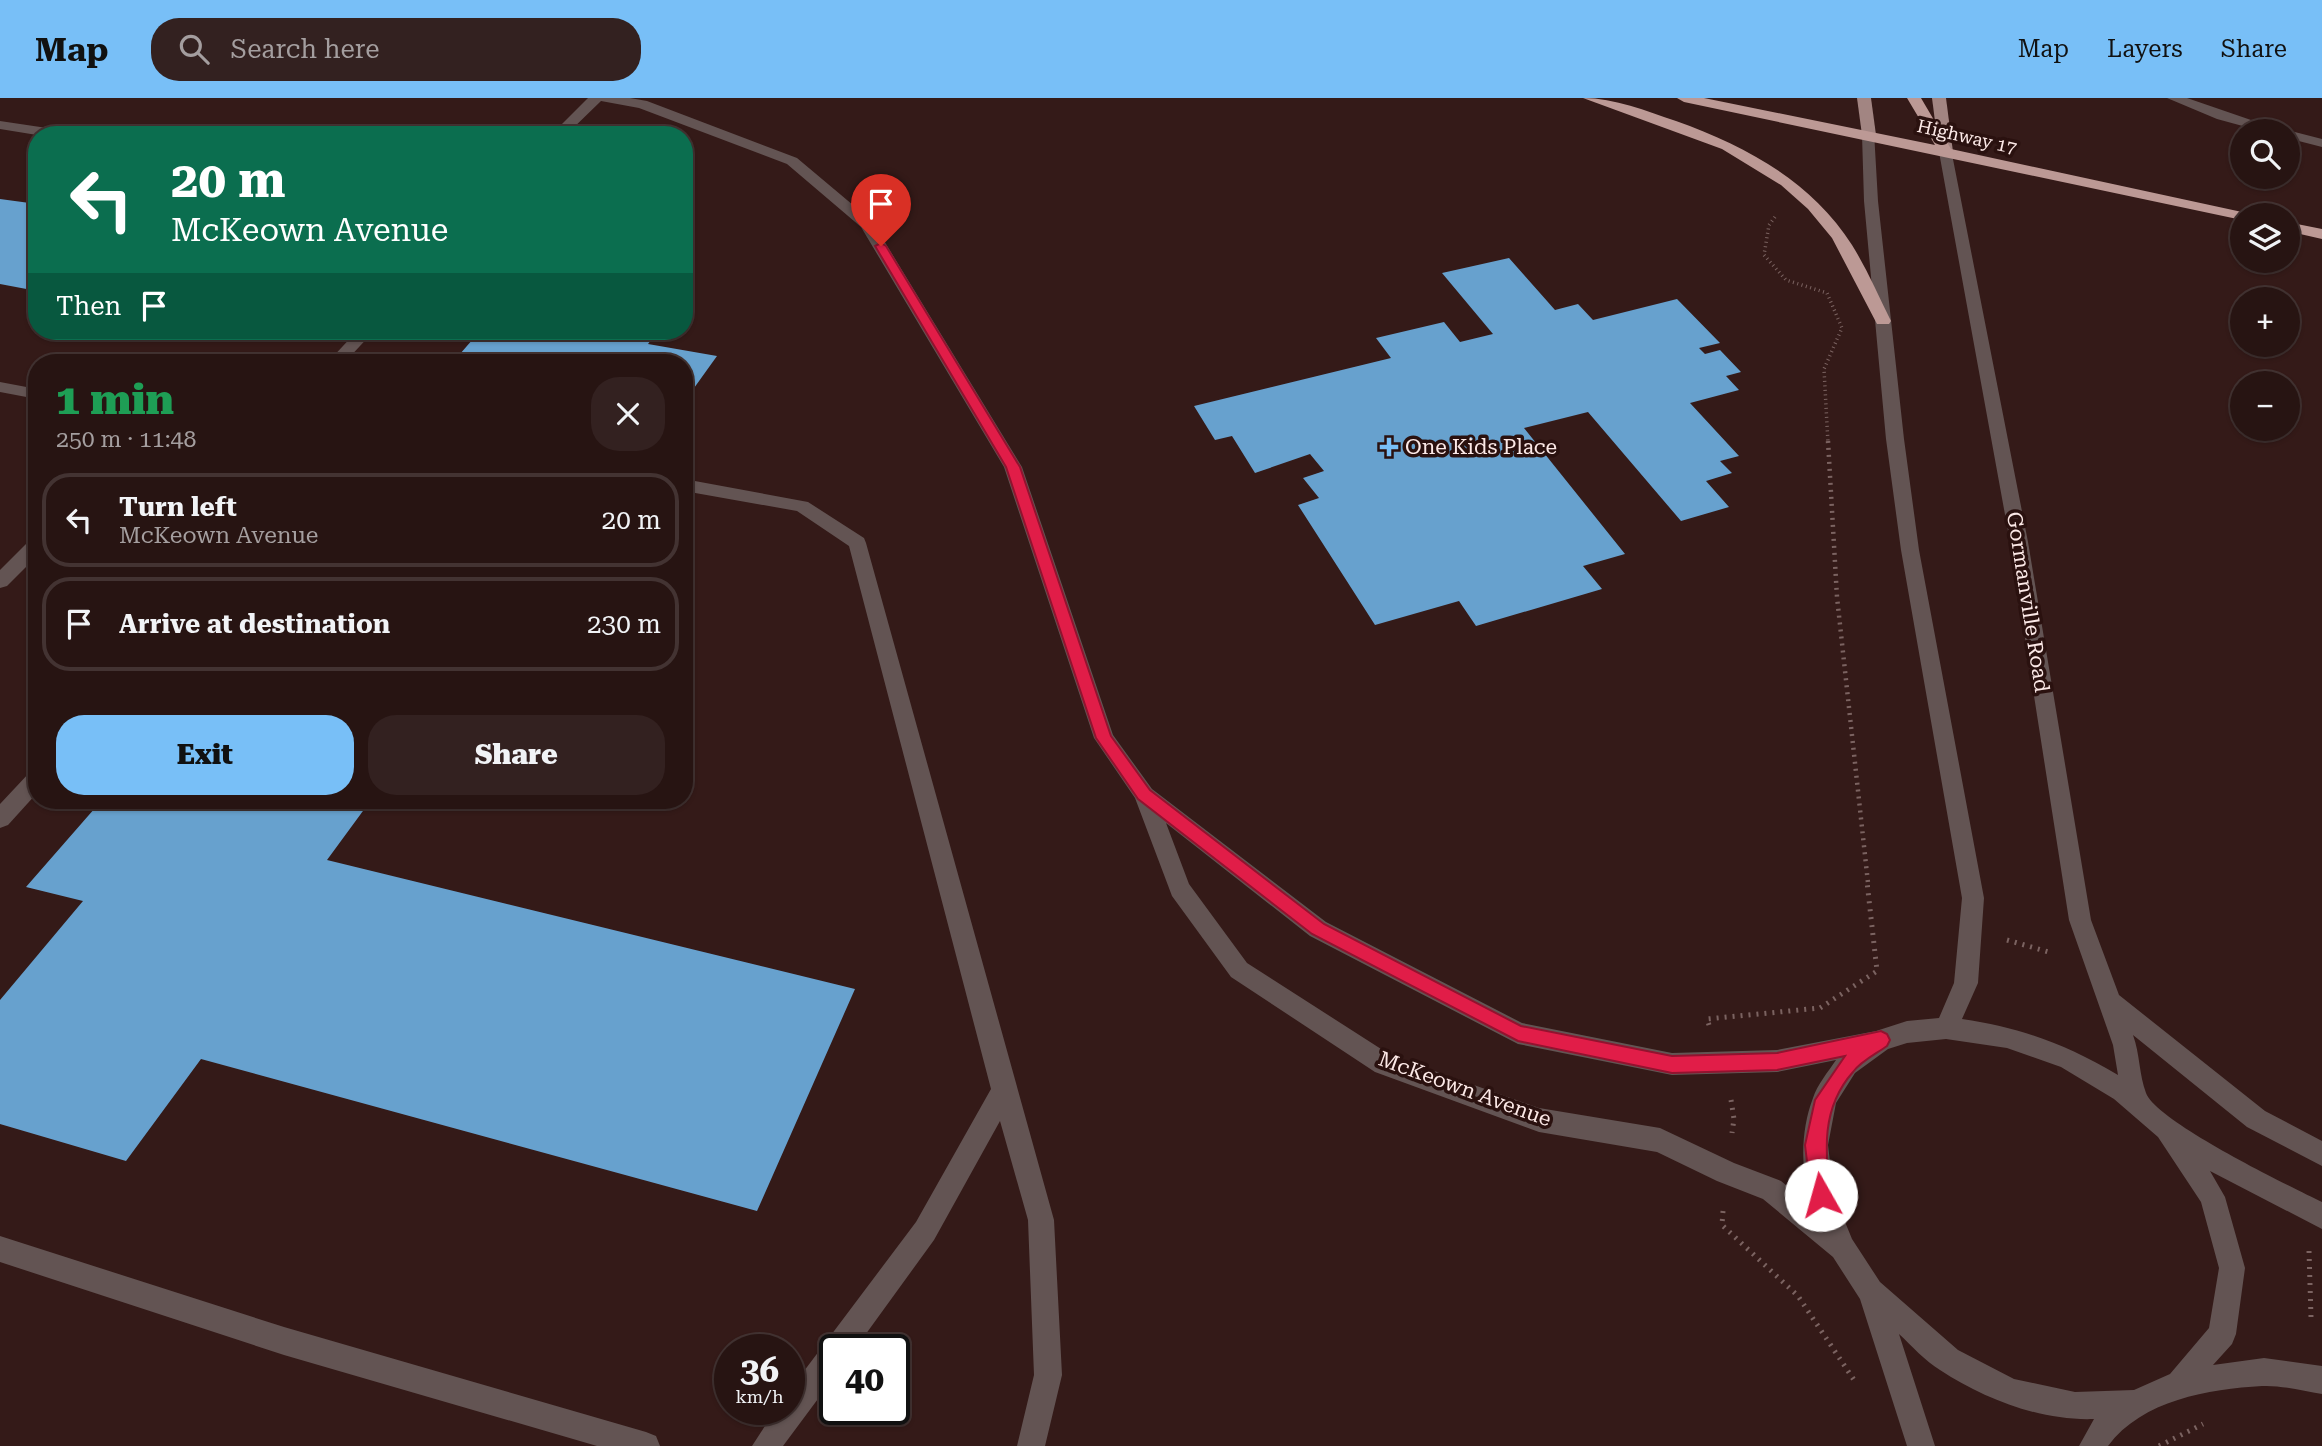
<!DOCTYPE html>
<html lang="en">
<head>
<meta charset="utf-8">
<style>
	:root { --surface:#271412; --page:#332120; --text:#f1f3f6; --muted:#a49e9f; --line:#433332; --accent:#78bff7 }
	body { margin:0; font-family:"Roboto Serif",serif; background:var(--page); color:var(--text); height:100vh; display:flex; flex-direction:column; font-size:26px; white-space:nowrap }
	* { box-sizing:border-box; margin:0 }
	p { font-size:23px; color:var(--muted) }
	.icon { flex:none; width:38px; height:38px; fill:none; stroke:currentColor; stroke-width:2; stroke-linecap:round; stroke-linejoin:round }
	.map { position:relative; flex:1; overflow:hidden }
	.side { position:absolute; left:28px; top:256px; width:665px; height:455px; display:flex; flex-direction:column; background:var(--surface); border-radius:28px; box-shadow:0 2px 5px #0004,0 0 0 2px var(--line) }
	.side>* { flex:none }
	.top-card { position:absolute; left:28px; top:28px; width:665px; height:214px; border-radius:28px; box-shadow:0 2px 5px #0004,0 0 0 2px var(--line); background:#0b6e4f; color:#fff; overflow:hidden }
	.tools { position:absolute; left:2230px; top:21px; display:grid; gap:14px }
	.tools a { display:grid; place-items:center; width:70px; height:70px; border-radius:50%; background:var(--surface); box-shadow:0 2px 5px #0004,0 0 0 2px var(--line); font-size:35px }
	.speed { position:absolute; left:714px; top:1236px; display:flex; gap:14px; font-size:35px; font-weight:700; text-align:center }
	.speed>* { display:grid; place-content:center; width:91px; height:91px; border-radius:50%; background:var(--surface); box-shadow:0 2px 5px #0004,0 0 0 2px var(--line); line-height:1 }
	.speed small { font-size:18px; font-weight:400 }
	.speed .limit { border:4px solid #111; border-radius:10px; background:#fff; color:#111 }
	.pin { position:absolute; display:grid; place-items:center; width:60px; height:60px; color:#fff; margin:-72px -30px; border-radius:50% 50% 50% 0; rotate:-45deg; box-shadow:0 0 7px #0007 }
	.pin .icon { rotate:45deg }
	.me { position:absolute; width:77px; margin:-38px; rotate:353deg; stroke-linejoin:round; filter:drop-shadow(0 0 5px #0008) }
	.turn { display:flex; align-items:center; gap:24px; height:147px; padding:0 28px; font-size:32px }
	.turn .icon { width:91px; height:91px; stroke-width:2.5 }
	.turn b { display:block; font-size:49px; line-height:60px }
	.then { display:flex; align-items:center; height:66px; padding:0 28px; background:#0003; gap:14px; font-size:26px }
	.round { display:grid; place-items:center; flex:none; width:74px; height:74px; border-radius:28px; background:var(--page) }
	.headline { display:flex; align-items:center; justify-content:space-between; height:119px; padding:0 28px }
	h1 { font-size:42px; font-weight:800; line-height:52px; color:#1e9e55 }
	.action { display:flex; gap:14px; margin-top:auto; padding:14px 28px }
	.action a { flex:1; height:80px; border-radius:28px; background:var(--accent); color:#111; font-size:28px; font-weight:800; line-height:80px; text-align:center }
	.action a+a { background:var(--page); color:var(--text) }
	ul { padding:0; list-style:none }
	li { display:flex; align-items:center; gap:21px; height:94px; margin:0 14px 10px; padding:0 14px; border:4px solid var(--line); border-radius:28px }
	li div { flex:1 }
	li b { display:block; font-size:26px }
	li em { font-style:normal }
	header { display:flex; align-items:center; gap:42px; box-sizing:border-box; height:98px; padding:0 35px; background:var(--accent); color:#111 }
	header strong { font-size:33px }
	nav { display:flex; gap:38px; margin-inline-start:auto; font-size:24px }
	.search { width:490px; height:63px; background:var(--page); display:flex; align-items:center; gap:18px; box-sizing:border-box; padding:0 24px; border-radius:28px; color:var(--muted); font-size:26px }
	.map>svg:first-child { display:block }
	.building { fill:#67a1ce }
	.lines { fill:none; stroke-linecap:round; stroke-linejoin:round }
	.path-far2 { stroke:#7b6361; stroke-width:3.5; stroke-dasharray:1 3.5; stroke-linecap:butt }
	.path-far1 { stroke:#7b6361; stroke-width:4.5; stroke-dasharray:2 5; stroke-linecap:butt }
	.path { stroke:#7b6361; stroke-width:5; stroke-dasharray:2 6; stroke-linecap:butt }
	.minor { fill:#635453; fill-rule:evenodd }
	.major { fill:#a28582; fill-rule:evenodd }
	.highway { fill:#bc9995; fill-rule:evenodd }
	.route { fill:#e11d48; stroke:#92132f; stroke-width:2 }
	.poi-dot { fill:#78bff7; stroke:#2a110f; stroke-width:2.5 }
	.labels { text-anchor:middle; stroke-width:7; stroke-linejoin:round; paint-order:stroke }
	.far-street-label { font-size:18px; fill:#fce9e7; stroke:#2a110f }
	.poi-label { font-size:21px; fill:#fce9e7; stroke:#2a110f; text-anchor:start }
	.street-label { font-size:21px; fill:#fce9e7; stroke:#2a110f }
</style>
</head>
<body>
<header>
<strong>Map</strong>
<div class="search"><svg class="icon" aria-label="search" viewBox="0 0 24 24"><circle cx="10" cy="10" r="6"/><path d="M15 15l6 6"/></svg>Search here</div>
<nav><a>Map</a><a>Layers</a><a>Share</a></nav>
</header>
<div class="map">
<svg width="2322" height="1348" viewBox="0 0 2322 1348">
	<rect width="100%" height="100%" fill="#341a18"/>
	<g class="building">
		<path d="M 0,101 L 37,106 L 37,193 L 0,186 Z"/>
		<path d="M 1509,160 L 1555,212 L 1578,206 L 1593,222 L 1677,201 L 1720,245 L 1699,250 L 1705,256 L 1720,252 L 1741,274 L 1726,278 L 1739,292 L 1690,305 L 1739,358 L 1720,363 L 1732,375 L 1706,383 L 1729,409 L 1681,423 L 1588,314 L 1524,330 L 1625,456 L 1583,468 L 1602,491 L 1476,528 L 1459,503 L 1375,527 L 1298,407 L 1319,400 L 1303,380 L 1324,373 L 1310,356 L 1255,375 L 1232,338 L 1215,342 L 1194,308 L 1391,260 L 1376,240 L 1444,224 L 1460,244 L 1493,236 L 1442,175 Z"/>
		<path d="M 480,233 L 623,233 L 654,238 L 648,246 L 717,258 L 684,304 L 684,264 L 453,264 Z"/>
		<path d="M 102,702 L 371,702 L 327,762 L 855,891 L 757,1113 L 201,961 L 126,1063 L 0,1026 L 0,902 L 83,803 L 26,789 Z"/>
	</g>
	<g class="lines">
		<path class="path-far2" d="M 1775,119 L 1769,127 L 1764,157 L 1786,182 L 1827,195 L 1842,230 L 1824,271 L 1828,345"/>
		<path class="path-far1" d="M 1828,343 L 1837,499 L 1868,785"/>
		<g class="path">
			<path d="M 2007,842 L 2052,855"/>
			<path d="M 1709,927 L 1707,921 L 1820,910 L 1877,873 L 1867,784"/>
			<path d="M 1731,1002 L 1734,1021 L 1732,1035"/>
			<path d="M 1723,1113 L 1722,1127 L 1798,1198 L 1856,1285"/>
			<path d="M 2309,1153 L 2311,1219"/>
			<path d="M 2159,1348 L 2203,1326"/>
		</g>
		<g class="minor">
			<path d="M 588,0 L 630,0 L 647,3 L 797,60 L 872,123 L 1022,369 L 1113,637 L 1152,691 L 1326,824 L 1522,925 L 1672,955 L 1777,952 L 1876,933 L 1907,923 L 1939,920 L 1954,885 L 1962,800 L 1901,452 L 1886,341 L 1864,103 L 1862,37 L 1864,34 L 1874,34 L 1878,103 L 1904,341 L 1919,452 L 1984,800 L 1978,885 L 1962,921 C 2022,930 2065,946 2118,977 L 2113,947 L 2069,822 L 2010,444 L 1939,54 L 1946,50 L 1951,51 L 2028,444 L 2091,822 L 2119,897 L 2265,1013 L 2322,1043 L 2322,1068 L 2247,1029 L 2133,937 C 2140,956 2139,977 2146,995 C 2157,1024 2289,1088 2322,1104 L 2322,1131 L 2210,1073 L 2225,1099 L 2245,1170 L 2236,1236 L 2232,1246 L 2213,1267 L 2264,1260 L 2322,1268 L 2322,1296 C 2303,1293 2281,1287 2262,1288 C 2209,1291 2142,1302 2108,1348 L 2079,1348 L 2094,1321 C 2041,1323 1984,1301 1940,1272 C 1925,1263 1912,1248 1899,1236 L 1935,1348 L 1907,1348 L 1860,1201 L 1833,1159 L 1763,1101 L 1717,1083 L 1657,1054 L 1539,1034 L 1375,974 L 1231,879 L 1172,798 L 1135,700 L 1094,640 L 1004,369 L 861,129 L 787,66 L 639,10 L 601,3 L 566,37 L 551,37 ZM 1166,725 L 1310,838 L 1518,946 L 1672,977 L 1777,974 L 1836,962 C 1828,974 1817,987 1813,1000 C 1800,1034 1800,1076 1813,1109 L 1781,1083 L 1734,1065 L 1660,1030 L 1539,1010 L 1392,958 L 1247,865 L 1189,786 ZM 1946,941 L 2007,950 L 2061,969 L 2114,1001 L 2158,1039 L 2201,1104 L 2219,1170 L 2209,1230 L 2170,1276 L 2134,1292 L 2075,1294 L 2014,1281 L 1958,1252 L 1880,1184 L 1852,1141 L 1834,1097 L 1828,1047 L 1836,1005 L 1855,975 L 1888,951 L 1907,945 Z"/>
			<path d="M 2167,0 L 2187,0 L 2283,33 L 2287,32 L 2322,41 L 2322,49 L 2287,40 L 2287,33 L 2261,33 L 2217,21 Z"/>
			<path d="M 0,23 L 67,33 L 74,37 L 37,37 L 0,31 Z"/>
			<path d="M 357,233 L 374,233 L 345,264 L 328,264 Z"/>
			<path d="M 0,284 L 37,291 L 37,301 L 0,294 Z"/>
			<path d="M 684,381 L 808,404 L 864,440 L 866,445 L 1054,1122 L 1062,1277 L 1045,1348 L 1017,1348 L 1034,1277 L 1028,1122 L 1000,1023 L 934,1142 L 855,1251 L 835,1251 L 835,1278 L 783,1348 L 752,1348 L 776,1311 L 789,1311 L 789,1293 L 916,1124 L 991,991 L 849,448 L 797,413 L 684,393 Z"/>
			<path d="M 37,441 L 37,458 L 7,488 L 0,490 L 0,472 L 30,442 Z"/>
			<path d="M 37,672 L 37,695 L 8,727 L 0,730 L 0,706 L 30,674 Z"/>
			<path d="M 0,1138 L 284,1229 L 646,1334 L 656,1338 L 660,1348 L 597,1348 L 284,1257 L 0,1164 Z"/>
		</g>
		<g class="major">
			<path d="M 1857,0 L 1871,0 L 1876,37 L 1874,40 L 1864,40 L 1862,37 Z"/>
			<path d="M 1932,0 L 1946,0 L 1953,54 L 1951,57 L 1946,58 L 1939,54 Z"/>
		</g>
		<g class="highway">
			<path d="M 1583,0 C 1615,0 1646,13 1676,23 C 1746,48 1811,83 1852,147 C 1867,171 1878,197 1891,223 L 1889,226 L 1877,226 L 1832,140 L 1808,111 L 1781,87 L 1722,51 Z"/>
			<path d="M 1677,0 L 1704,0 L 1935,47 L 1907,0 L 1921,0 L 1951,51 L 2242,114 L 2249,117 L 2242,117 L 2242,122 L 1684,4 Z"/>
			<path d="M 2287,124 L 2322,131 L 2322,141 L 2287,133 Z"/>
		</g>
	</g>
	<path class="route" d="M 881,145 L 886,148 L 1020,369 L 1111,638 L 1150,692 L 1324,826 L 1521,928 L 1672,958 L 1777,955 L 1881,933 L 1887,936 L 1890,942 L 1887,948 C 1876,956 1861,963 1853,974 C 1821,1010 1825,1053 1830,1097 L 1828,1104 L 1821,1106 L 1814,1104 L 1811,1097 L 1805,1047 L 1815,1002 L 1845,958 L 1777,972 L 1672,975 L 1518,943 L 1312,836 L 1138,701 L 1096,640 L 1006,369 L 875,148 Z"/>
	<path class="poi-dot" d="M1385.5 338.5h7v7h7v7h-7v7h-7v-7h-7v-7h7z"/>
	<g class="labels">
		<g class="far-street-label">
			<text transform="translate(1967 39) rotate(13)" y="6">Highway 17</text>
		</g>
		<g class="poi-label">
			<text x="1405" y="356">One Kids Place</text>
		</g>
		<g class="street-label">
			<text transform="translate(2028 504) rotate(81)" y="7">Gormanville Road</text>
			<text transform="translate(1465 991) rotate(20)" y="7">McKeown Avenue</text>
		</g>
	</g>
</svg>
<div class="tools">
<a><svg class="icon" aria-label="search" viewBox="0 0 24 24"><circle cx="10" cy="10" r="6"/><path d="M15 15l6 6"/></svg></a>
<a><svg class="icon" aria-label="layers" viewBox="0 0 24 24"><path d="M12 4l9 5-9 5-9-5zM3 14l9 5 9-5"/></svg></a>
<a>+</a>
<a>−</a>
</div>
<div class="speed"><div>36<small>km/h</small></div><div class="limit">40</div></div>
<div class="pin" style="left:881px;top:148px;background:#d93025"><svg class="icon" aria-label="arrive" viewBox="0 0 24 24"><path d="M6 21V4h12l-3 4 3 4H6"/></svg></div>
<svg class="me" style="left:1821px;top:1097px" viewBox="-20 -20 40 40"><circle r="19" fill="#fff"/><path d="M0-13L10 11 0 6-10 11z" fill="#e11d48"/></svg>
<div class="top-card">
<div class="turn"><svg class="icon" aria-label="left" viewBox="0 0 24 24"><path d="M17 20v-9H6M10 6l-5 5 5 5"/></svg><div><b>20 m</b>McKeown Avenue</div></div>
<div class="then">Then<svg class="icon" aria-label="arrive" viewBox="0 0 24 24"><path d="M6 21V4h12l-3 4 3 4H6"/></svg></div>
</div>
<section class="side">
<div class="headline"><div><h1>1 min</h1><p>250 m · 11:48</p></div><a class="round"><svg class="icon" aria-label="close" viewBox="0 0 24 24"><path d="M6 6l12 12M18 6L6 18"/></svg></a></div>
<ul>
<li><svg class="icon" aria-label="left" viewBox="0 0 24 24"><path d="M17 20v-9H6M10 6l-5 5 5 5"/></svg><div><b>Turn left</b><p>McKeown Avenue</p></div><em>20 m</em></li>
<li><svg class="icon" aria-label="arrive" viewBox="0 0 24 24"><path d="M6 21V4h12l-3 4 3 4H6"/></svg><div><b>Arrive at destination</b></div><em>230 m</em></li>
</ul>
<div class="action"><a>Exit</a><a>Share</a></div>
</section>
</div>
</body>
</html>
